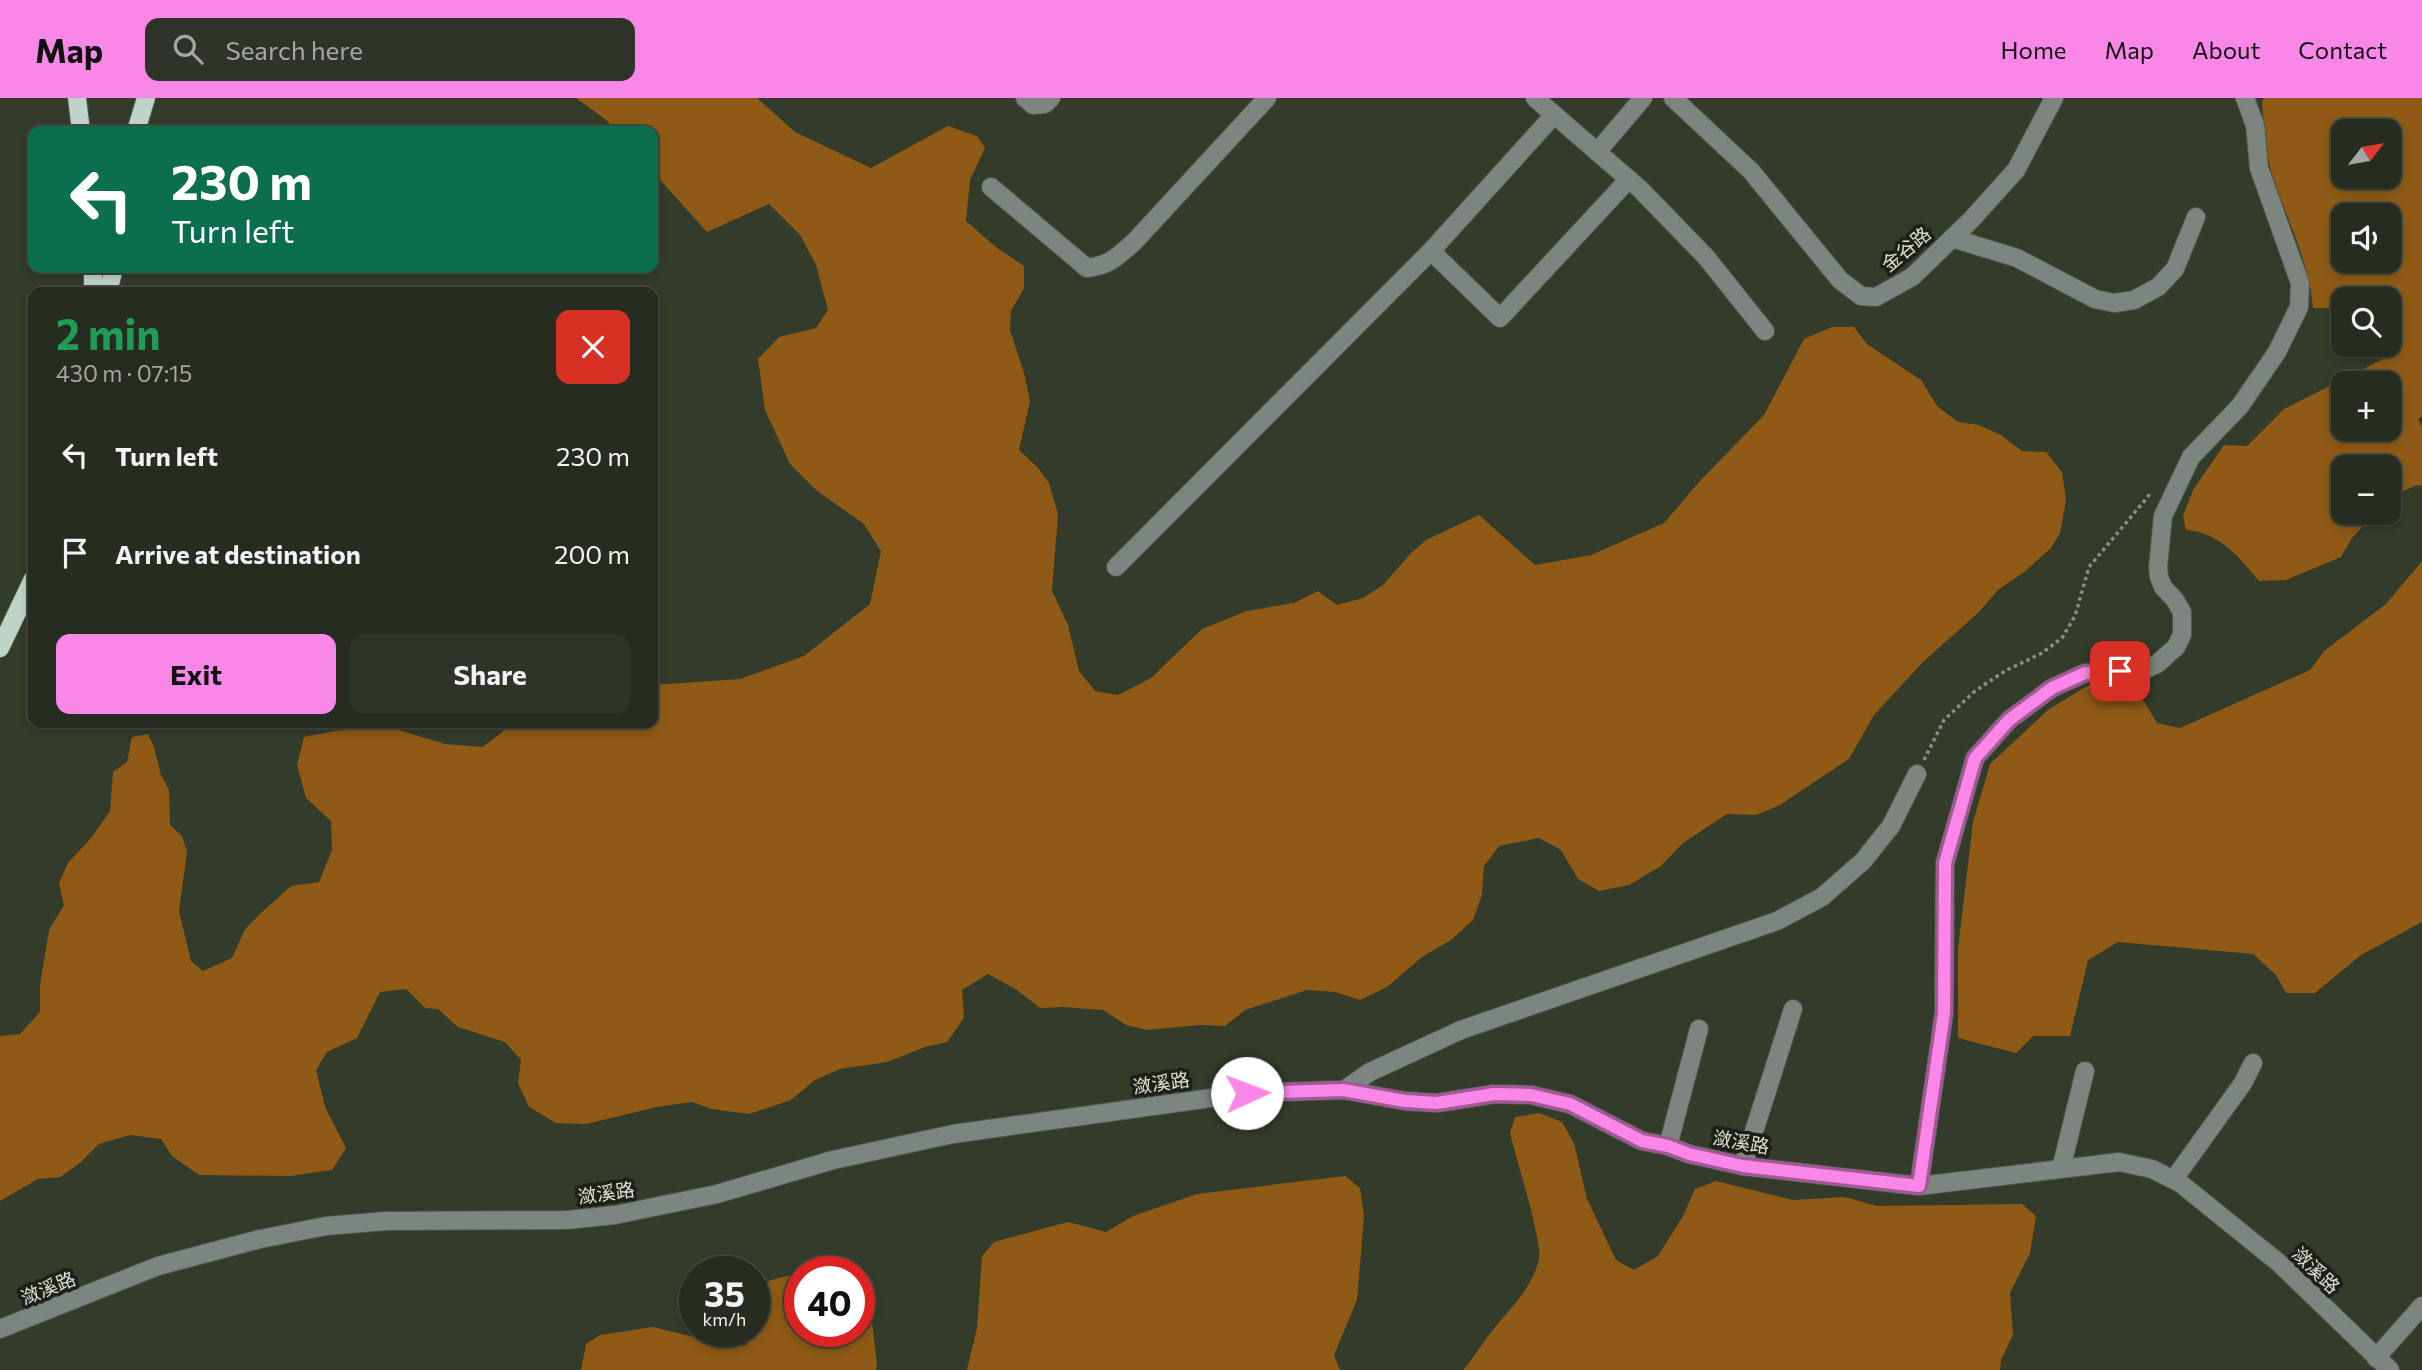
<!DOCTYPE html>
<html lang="en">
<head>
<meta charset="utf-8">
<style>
	:root { --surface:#262c20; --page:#2e3429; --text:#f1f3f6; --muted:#a4a7a5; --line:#42483e; --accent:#f987e8 }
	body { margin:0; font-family:Commissioner,"Noto Sans SC",sans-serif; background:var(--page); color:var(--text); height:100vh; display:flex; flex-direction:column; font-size:26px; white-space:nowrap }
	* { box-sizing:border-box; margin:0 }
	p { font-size:23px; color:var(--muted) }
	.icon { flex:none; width:38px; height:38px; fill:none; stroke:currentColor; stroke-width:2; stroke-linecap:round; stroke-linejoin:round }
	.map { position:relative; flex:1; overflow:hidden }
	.side { position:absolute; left:28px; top:189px; width:630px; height:441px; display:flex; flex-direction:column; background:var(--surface); border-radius:14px; box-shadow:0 4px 10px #0003,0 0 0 2px var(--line) }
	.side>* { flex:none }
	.top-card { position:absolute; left:28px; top:28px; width:630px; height:147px; border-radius:14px; box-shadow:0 4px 10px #0003,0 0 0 2px var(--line); background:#0b6e4f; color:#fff; overflow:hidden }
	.needle { width:46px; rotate:59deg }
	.fabs { position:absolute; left:2331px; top:21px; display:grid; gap:14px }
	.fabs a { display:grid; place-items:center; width:70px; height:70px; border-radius:14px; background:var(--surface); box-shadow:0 4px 10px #0003,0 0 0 2px var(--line); font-size:35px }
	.speed { position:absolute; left:679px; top:1158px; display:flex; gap:14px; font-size:35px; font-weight:700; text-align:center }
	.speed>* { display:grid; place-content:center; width:91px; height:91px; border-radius:50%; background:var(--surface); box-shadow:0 4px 10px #0003,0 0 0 2px var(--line); line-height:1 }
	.speed small { font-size:18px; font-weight:400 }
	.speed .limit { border:10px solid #d22; background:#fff; color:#111 }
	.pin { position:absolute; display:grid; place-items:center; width:60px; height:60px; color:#fff; margin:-30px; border-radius:14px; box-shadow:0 4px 10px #0006 }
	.me { position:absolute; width:77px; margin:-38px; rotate:88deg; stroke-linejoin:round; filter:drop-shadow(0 0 5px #0008) }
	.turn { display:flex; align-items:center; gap:24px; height:147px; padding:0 28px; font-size:32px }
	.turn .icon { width:91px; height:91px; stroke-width:2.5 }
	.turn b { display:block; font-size:49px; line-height:60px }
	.round { display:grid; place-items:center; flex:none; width:74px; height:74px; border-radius:14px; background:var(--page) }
	.head { display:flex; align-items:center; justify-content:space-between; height:119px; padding:0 28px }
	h1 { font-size:42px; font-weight:700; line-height:52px; color:#1e9e55 }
	.action { display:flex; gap:14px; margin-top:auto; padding:14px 28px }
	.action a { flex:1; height:80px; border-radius:14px; background:var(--accent); color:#111; font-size:28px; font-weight:700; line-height:80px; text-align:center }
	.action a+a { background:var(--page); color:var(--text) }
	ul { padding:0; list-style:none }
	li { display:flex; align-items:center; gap:21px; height:98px; padding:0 28px }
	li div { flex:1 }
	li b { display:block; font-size:26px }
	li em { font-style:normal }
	header { display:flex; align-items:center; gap:42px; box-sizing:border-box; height:98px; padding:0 35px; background:var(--accent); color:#111 }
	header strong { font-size:33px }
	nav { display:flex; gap:38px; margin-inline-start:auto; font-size:24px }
	.search { width:490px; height:63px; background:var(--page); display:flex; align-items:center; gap:18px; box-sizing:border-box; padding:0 24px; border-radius:14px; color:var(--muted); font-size:26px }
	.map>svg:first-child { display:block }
	.forest { fill:#8e5a15; fill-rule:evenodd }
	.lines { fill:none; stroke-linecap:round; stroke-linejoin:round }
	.minor-casing { stroke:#51594a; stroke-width:20 }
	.major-casing { stroke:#51594a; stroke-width:20 }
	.path { stroke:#899083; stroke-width:3.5; stroke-dasharray:3.5 3.5; stroke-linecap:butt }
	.minor { stroke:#7c8580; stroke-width:18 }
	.major { stroke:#c0d3c8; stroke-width:18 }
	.route-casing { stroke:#a25897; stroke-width:18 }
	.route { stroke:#f987e8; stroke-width:12 }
	.labels { text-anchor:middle; stroke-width:7; stroke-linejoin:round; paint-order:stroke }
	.street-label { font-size:19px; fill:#dae0d6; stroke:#1d2019 }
</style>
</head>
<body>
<header>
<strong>Map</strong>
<div class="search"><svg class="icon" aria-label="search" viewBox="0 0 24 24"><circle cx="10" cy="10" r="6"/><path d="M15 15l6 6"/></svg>Search here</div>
<nav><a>Home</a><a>Map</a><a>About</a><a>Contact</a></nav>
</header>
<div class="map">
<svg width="2422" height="1272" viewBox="0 0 2422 1272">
	<rect width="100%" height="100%" fill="#333b2b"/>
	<g class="forest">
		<path d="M 576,0 L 757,0 L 795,34 L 871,70 L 948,28 L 977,38 L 985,50 L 970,82 L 966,123 L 997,150 L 1024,168 L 1024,190 L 1011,213 L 1010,232 L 1024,275 L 1030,303 L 1019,352 L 1038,370 L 1049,385 L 1058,416 L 1052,493 L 1068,527 L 1079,573 L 1095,593 L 1118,597 L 1151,580 L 1202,531 L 1247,513 L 1294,505 L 1318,493 L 1337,507 L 1363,500 L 1383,487 L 1411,455 L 1426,442 L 1479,417 L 1535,467 L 1591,457 L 1664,425 L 1699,384 L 1764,317 L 1804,241 L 1832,229 L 1854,229 L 1867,246 L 1921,282 L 1937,308 L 1958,324 L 1979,327 L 2001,337 L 2022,353 L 2046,354 L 2062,374 L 2066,402 L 2060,435 L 2051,450 L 2023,475 L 1998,492 L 1979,514 L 1923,564 L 1874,617 L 1849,661 L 1780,707 L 1756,717 L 1727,716 L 1683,745 L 1661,768 L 1629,787 L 1599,793 L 1578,781 L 1561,752 L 1539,740 L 1499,748 L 1484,768 L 1482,797 L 1473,822 L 1451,842 L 1422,859 L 1387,889 L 1360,902 L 1335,894 L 1307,892 L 1245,912 L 1225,928 L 1200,927 L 1147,932 L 1126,927 L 1103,912 L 1063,909 L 1040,910 L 1017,892 L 988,876 L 962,892 L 964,920 L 947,944 L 925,949 L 887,964 L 840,971 L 815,982 L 791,1002 L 749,1016 L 712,1011 L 692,1004 L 657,1009 L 586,1026 L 556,1025 L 529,1009 L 518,985 L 521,962 L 505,944 L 458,929 L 438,911 L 425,910 L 406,891 L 380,894 L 357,940 L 327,954 L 316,972 L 325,1009 L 346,1050 L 332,1072 L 290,1078 L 199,1077 L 172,1058 L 161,1041 L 130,1037 L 99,1046 L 81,1064 L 60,1079 L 38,1081 L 0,1103 L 0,938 L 20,936 L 40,914 L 40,887 L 49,832 L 64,807 L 59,785 L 68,765 L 92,739 L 110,713 L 113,674 L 127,664 L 132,639 L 148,636 L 154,649 L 161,677 L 169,692 L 170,727 L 182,738 L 187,754 L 179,813 L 191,863 L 203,873 L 232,860 L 245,831 L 263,813 L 291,788 L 319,784 L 332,752 L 331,723 L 306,700 L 297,667 L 304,639 L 335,633 L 389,629 L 445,646 L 483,649 L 513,625 L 653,625 L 653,587 L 740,581 L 804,558 L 870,506 L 881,453 L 863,425 L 817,393 L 790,366 L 765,312 L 758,261 L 779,239 L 816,230 L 828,212 L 816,167 L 800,137 L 769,106 L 707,134 L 653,74 L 653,33 L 617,33 L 605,21 Z"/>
		<path d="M 2264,0 L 2422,0 L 2422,318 L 2418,321 L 2422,328 L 2422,388 L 2417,387 L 2389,399 L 2389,369 L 2343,369 L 2343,415 L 2375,415 L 2352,440 L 2341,459 L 2286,482 L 2259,483 C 2239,459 2219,434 2186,432 L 2183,418 L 2193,392 L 2224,347 L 2247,348 L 2284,311 L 2383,261 L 2381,247 L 2389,247 L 2389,201 L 2343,201 L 2343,210 L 2313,210 C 2309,163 2288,124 2273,80 C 2265,56 2264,29 2262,4 ZM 2343,33 L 2389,33 L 2389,79 L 2343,79 ZM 2343,117 L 2389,117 L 2389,163 L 2343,163 ZM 2343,285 L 2389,285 L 2389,331 L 2343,331 Z"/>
		<path d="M 2422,463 L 2422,824 L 2361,857 L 2315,895 L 2286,895 L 2276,877 L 2253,856 L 2118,844 L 2088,862 L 2070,938 L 2033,938 L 2016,955 L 1958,940 L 1958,851 L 1973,724 L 1990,666 L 2049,611 L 2089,587 L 2134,587 L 2157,625 L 2180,630 L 2310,572 L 2324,553 L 2386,506 Z"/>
		<path d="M 1539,1015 L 1562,1024 L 1574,1045 L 1587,1101 L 1616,1162 L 1634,1172 L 1658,1158 L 1683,1118 L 1695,1091 L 1716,1083 L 1793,1102 L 1845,1099 L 1877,1108 L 2022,1106 L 2036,1118 L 2030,1155 L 2010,1195 L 2013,1237 L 2001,1262 L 2000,1272 L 1463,1272 C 1474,1260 1481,1246 1492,1233 C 1509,1212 1533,1189 1539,1161 C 1543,1146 1515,1056 1510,1035 L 1515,1019 Z"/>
		<path d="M 1345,1078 L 1360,1090 L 1364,1118 L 1357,1202 L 1334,1257 L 1340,1272 L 967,1272 L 977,1230 L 982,1158 L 994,1144 L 1068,1124 L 1106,1134 L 1133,1118 L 1197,1096 Z"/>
		<path d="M 800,1175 L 800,1234 L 859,1234 L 859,1193 L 871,1215 L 877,1266 L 876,1272 L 581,1272 L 586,1246 L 600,1237 L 653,1229 L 735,1249 L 747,1247 L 749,1234 L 754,1234 L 755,1189 L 771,1182 Z"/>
	</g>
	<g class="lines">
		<defs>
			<g id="minor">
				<path d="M 1025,0 L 1033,7 L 1045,6 L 1051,0"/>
				<path d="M 1535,0 L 1640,91 L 1706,159 L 1765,233"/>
				<path d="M 1673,0 L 1751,73 L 1840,182 L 1861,198 L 1876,199 L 1912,179 L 1971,122 L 2016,72 L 2054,0"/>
				<path d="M 1597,54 L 1643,0"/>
				<path d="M 991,89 L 1087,170 C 1111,167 1118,158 1135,143 L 1267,0"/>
				<path d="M 1952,140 L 2017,160 L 2095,201 L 2114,205 L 2134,202 L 2158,189 L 2175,171 L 2196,119"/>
				<path d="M 1431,153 L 1500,220 L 1629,81"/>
				<path d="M 1116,469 L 1431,153 L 1554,17"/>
				<path d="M 1344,992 L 1370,974 L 1461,932 L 1777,823 L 1822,799 L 1863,763 L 1891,728 L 1917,676"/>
				<path d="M 1668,1048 L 1699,931"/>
				<path d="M 1743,1068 L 1793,911"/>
				<path d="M 2061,1071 L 2085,973"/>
				<path d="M 2174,1081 L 2243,985 L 2253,965"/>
				<path d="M 1919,1088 L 1944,915 L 1945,765 L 1975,660 L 2009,622 L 2052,590 L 2085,575 L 2146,571 L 2157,566 L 2176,549 L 2182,537 L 2182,514 L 2175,502 L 2163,489 L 2159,479 L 2158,469 L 2163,418 L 2191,359 L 2240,308 L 2277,254 L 2299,209 L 2300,185 L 2259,70 L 2255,27 L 2245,0"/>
				<path d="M 0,1231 L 158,1168 L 260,1141 L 326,1128 L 386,1123 L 567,1122 L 615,1117 L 717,1096 L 833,1062 L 953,1036 L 1247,995 L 1344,992 L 1405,1003 L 1437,1005 L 1494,996 L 1531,997 L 1570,1006 L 1642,1043 L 1668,1048 L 1689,1056 L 1743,1068 L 1919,1088 L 2119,1064 L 2152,1071 L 2180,1085 L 2279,1165 L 2390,1272"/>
				<path d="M 2376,1260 L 2422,1208"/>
			</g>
			<g id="major">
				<path d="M 77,0 L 81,33"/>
				<path d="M 136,33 L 146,0"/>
				<path d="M 93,194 L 93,170"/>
				<path d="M 108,194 L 114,170"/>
				<path d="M 0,550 L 33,481"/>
			</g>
		</defs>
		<use href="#minor" class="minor-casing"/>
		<use href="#major" class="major-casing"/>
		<path class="path" d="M 1924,662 L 1944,622 L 1975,593 L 2005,573 L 2042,555 L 2062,540 L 2075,518 L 2089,469 L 2151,395"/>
		<use href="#minor" class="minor"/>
		<use href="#major" class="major"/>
	</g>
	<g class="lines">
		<defs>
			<path id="route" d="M 1247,995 L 1343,992 L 1405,1003 L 1437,1005 L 1494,996 L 1531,997 L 1570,1006 L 1642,1043 L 1668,1048 L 1689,1056 L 1743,1068 L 1919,1088 L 1944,915 L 1945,765 L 1975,660 L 2009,622 L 2052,590 L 2085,575 L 2120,573"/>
		</defs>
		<use href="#route" class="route-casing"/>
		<use href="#route" class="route"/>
	</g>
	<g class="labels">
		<g class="street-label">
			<text transform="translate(1906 151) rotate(-40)" y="7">金谷路</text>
			<text transform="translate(1161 985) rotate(-8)" y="7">潋溪路</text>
			<text transform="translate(1741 1044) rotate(10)" y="7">潋溪路</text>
			<text transform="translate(606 1095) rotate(-8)" y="7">潋溪路</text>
			<text transform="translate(2316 1172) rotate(44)" y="7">潋溪路</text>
			<text transform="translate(48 1190) rotate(-22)" y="7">潋溪路</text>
		</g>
	</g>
</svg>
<div class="fabs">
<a><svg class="needle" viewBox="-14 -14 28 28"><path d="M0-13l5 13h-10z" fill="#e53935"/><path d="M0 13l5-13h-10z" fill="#a4a7a5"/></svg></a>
<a><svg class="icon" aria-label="sound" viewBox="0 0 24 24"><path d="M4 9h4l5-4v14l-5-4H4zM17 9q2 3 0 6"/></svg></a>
<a><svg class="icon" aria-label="search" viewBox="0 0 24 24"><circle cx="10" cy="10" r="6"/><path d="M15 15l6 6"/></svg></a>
<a>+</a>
<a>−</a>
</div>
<div class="speed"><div>35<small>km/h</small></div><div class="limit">40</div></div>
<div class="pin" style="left:2120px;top:573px;background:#d93025"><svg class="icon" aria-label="arrive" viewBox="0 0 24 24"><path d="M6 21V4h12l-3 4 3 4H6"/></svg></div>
<svg class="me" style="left:1247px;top:995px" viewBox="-20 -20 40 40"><circle r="19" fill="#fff"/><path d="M0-13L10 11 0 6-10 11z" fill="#f987e8"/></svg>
<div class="top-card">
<div class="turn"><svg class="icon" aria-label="left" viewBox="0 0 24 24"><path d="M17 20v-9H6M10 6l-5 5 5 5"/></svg><div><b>230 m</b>Turn left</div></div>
</div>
<section class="side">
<div class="head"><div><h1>2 min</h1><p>430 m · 07:15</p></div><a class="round" style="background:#d93025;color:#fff"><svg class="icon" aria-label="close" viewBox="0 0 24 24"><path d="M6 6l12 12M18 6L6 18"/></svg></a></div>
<ul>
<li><svg class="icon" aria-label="left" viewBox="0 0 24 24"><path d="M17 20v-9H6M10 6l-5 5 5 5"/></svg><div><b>Turn left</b></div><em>230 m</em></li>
<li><svg class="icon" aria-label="arrive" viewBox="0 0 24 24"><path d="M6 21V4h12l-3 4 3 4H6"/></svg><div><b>Arrive at destination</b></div><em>200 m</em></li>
</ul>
<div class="action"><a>Exit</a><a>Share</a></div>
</section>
</div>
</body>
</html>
